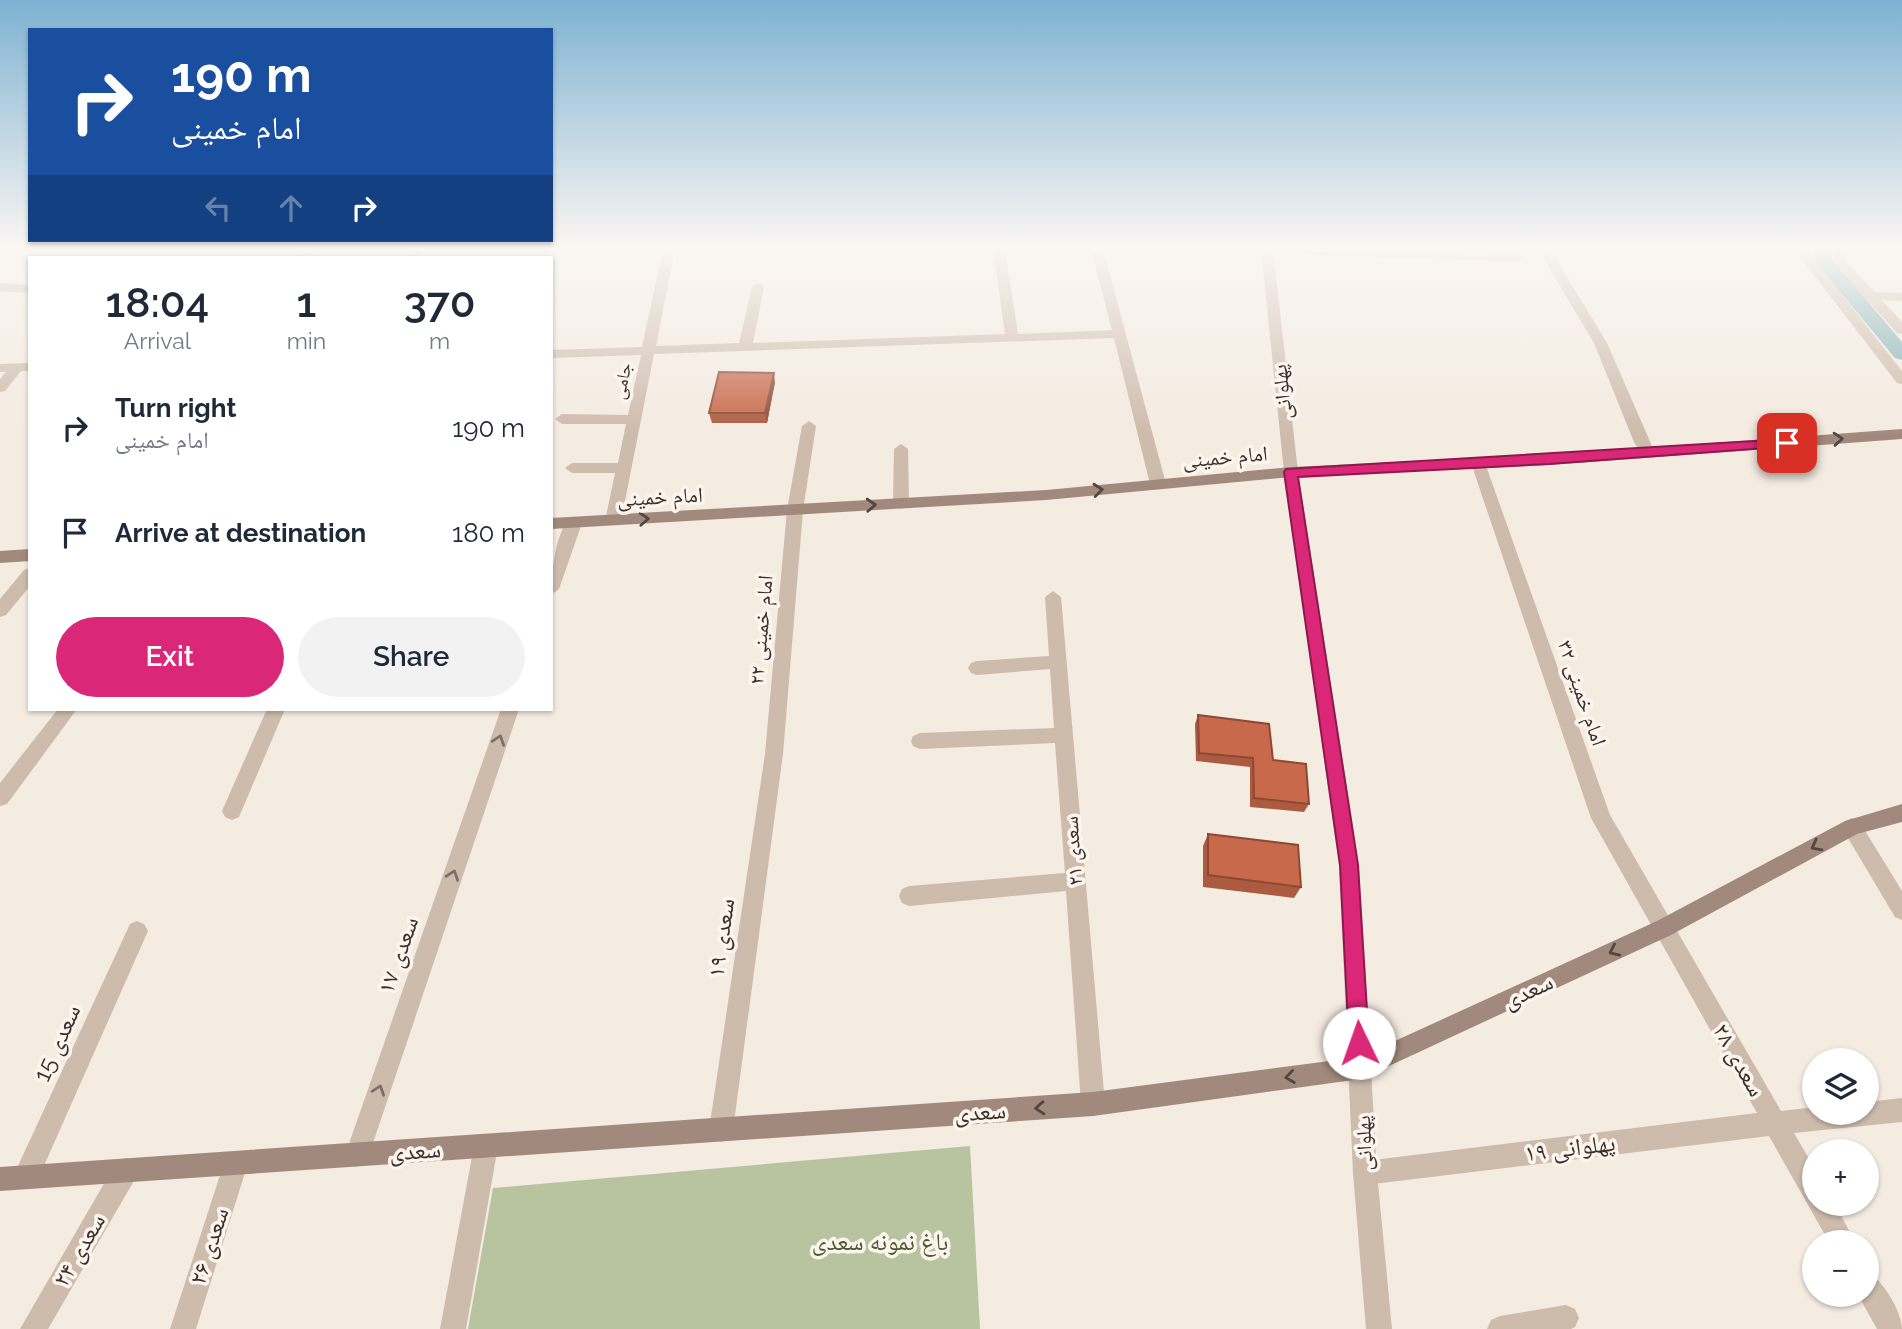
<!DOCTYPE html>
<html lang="en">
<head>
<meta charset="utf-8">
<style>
	:root { --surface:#fff; --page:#f2f2f3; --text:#1f2937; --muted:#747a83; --accent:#db2777 }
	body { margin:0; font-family:Raleway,"Noto Naskh Arabic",sans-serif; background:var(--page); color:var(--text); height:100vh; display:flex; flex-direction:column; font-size:26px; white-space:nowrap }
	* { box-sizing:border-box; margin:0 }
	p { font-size:23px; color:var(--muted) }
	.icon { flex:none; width:38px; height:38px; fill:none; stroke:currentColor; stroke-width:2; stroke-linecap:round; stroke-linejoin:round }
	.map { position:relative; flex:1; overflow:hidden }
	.details { position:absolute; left:28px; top:256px; width:525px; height:455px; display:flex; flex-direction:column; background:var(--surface); border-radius:0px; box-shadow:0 2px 5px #0004 }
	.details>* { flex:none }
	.hud { position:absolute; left:28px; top:28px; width:525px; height:214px; border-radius:0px; box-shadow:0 2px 5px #0004; background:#1a4fa0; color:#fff; overflow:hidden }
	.controls { position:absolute; left:1802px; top:1048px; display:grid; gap:14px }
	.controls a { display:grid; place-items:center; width:77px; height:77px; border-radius:50%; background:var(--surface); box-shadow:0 2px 5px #0004; font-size:35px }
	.pin { position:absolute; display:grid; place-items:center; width:60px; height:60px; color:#fff; margin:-30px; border-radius:14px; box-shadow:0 4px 10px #0006 }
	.me { position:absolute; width:77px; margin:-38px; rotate:357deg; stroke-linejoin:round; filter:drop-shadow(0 0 5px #0008) }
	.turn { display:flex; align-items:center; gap:24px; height:147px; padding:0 28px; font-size:32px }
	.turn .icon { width:91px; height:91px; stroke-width:2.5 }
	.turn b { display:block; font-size:49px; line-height:60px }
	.lanes { display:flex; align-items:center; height:66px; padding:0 28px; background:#0003; justify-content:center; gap:35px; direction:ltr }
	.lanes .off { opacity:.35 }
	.eta { display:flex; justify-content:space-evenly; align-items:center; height:119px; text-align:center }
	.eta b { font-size:42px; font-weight:600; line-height:49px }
	.button { display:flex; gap:14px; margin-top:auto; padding:14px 28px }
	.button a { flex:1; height:80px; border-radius:42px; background:var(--accent); color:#fff; font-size:28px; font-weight:600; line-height:80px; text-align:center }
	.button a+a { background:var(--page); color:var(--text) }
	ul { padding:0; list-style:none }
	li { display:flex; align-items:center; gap:21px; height:105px; padding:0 28px }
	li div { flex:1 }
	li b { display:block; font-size:26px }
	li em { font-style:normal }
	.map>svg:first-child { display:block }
	.green { fill:#b8c4a0 }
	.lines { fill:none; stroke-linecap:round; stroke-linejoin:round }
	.canal { fill:#7fb0b2; fill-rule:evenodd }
	.minor { fill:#cdbbac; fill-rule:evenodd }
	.tertiary { fill:#cdbbac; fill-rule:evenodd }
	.secondary { fill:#a18a7d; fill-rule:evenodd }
	.wall { fill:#ac5a40 }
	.shaded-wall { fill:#8c4a34 }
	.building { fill:#c8694b; stroke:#8c4a34; stroke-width:2 }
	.oneway { stroke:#544640 }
	.oneway2 { stroke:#7d6f65 }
	.route { fill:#db2777; stroke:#8e194d; stroke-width:2 }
	.labels { text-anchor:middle; stroke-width:7; stroke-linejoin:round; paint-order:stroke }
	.far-street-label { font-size:18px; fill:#3b302b; stroke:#fbf5ee }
	.street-label { font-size:21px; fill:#3b302b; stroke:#fbf5ee }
	.near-street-label { font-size:24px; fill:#3b302b; stroke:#fbf5ee }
	.near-park-label { font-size:24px; fill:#4a5a2e; stroke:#fbf5ee }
</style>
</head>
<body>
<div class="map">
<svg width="1902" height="1329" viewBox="0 0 1902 1329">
	<rect width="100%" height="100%" fill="#f4ebe1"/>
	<path class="green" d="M 970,1146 L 980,1329 L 468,1329 L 493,1188 Z"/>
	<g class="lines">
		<path class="canal" d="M 1816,249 L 1832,249 L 1832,259 L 1902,342 L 1902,360 L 1895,358 L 1817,264 L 1815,260 Z"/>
		<g class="minor">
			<path d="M 304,249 L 316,249 L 309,257 L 296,257 Z"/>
			<path d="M 414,249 L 426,249 L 419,257 L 407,257 Z"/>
			<path d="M 663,249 L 675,249 L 656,346 L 739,343 L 752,287 L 758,283 L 764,287 L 753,343 L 1005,334 L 993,249 L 1005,249 L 1018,334 L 1112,330 L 1091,249 L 1103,249 L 1166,484 L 1158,489 L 1150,484 L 1114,338 L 654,354 L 621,521 L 619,525 L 607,525 L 605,521 L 615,473 L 572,473 L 565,468 L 572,463 L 618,463 L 626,424 L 562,424 L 555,419 L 562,414 L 628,415 L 641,355 L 551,358 L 551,350 L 642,347 Z"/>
			<path d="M 1261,249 L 1354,249 L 1518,254 L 1524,258 L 1518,262 L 1267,253 Z"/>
			<path d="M 1538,249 L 1550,249 L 1607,343 L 1655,453 L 1653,456 L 1643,456 L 1634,442 L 1594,343 Z"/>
			<path d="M 1794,249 L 1806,249 L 1902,371 L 1902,384 L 1897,383 Z"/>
			<path d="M 0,283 L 30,285 L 30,293 L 0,291 Z"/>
			<path d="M 1872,292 L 1902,293 L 1902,301 L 1868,299 L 1866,296 Z"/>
			<path d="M 30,363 L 30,371 L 21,371 L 5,391 L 0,392 L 0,379 L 6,372 L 0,372 L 0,364 Z"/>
			<path d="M 809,421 L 816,426 L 803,510 L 783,754 L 733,1130 L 729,1138 L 721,1142 L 713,1138 L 709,1130 L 765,754 L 787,510 L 802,426 Z"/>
			<path d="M 901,444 L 908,449 L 909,504 L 901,509 L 893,504 L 894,449 Z"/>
			<path d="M 1478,458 L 1485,463 L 1610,815 L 1781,1111 L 1815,1107 L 1815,1113 L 1867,1113 L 1867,1102 L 1902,1098 L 1902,1122 L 1794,1133 L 1815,1169 L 1815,1204 L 1835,1204 L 1855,1242 L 1829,1242 L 1769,1136 L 1365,1185 L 1356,1182 L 1353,1173 L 1356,1164 L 1365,1161 L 1757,1113 L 1591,818 L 1471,463 Z"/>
			<path d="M 574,518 L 582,523 L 559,589 L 551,595 C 551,578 555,523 574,518 Z"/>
			<path d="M 30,568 L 30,586 L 6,615 L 0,617 L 0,599 L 24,570 Z"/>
			<path d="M 1053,591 L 1061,597 L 1105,1104 L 1101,1112 L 1093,1116 L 1085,1112 L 1081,1104 L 1066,891 L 909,906 L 902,903 L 899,896 L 902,889 L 909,886 L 1065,873 L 1055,743 L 920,749 L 913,746 L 911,741 L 913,736 L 920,733 L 1054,728 L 1050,669 L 977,675 L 971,673 L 968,668 L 971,663 L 977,661 L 1049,656 L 1045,597 Z"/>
			<path d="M 58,709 L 77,709 L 7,804 L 0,806 L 0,783 Z"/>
			<path d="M 267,709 L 285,709 L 239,817 L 232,820 L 225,817 L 222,811 Z"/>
			<path d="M 501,709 L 519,709 L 369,1155 L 365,1163 L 357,1167 L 349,1163 L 345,1155 Z"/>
			<path d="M 1852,818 L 1859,821 L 1902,891 L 1902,920 L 1895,917 L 1845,833 L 1842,827 L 1845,821 Z"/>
			<path d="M 137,921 L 144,924 L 148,931 L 35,1186 L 26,1189 L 17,1186 L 14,1177 L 17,1168 L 130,924 Z"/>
			<path d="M 486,1134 L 494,1138 L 498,1146 L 466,1329 L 440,1329 L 474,1146 L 478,1138 Z"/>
			<path d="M 236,1151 L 245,1154 L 248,1163 L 196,1329 L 170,1329 L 224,1163 L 227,1154 Z"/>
			<path d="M 126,1158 L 135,1161 L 138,1170 L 135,1179 L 48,1329 L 20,1329 L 117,1161 Z"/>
			<path d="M 1867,1272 C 1882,1278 1902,1312 1902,1329 L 1877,1329 L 1858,1295 L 1867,1295 Z"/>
			<path d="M 1566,1305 L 1575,1309 L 1579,1318 L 1575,1327 L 1571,1329 L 1487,1329 L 1491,1320 L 1500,1316 Z"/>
		</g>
		<g class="tertiary">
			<path d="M 1261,249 L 1273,249 L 1298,472 L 1359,865 L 1377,1173 L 1392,1329 L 1366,1329 L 1353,1173 L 1339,865 L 1284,472 Z"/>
			<path d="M 1834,249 L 1846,249 L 1844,259 L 1902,322 L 1902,334 L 1897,333 L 1834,263 Z"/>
		</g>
		<g class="secondary">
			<path d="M 1902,429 L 1902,439 L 1549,465 L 1291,477 L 1046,500 L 551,529 L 551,518 L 1046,490 L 1291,467 L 1549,455 Z"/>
			<path d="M 30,549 L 30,561 L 0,563 L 0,551 Z"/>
			<path d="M 1902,804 L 1902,822 L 1857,834 L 1671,935 L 1361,1079 L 1093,1116 L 0,1191 L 0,1167 L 1093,1092 L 1360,1057 L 1657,921 L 1845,821 Z"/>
		</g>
	</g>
	<g class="wall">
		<path d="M 775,382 L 767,423 L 712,423 L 709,413 Z"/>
		<path d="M 1198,715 L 1273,760 L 1309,804 L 1304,812 L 1250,807 L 1250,767 L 1196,761 L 1195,724 Z"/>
		<path d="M 1208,834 L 1301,887 L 1294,898 L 1203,887 L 1203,846 Z"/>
	</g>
	<path class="shaded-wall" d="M 774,373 L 775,382 L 767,423 L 765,413 Z"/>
	<g class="building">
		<path d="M 719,372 L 774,373 L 765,413 L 709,413 Z"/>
		<path d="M 1198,715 L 1269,724 L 1273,760 L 1306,764 L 1309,804 L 1254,798 L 1253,758 L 1199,753 Z"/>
		<path d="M 1208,834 L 1298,845 L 1301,887 L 1208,875 Z"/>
	</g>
	<defs><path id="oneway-chevron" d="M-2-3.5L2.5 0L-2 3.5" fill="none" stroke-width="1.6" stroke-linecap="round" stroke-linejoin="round" transform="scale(1.75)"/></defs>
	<g class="oneway">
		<use href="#oneway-chevron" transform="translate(1838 439) rotate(-4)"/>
		<use href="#oneway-chevron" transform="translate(1098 490) rotate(-6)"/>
		<use href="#oneway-chevron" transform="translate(871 505) rotate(-3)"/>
		<use href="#oneway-chevron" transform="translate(644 519) rotate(-3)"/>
		<use href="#oneway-chevron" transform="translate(1816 846) rotate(152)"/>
		<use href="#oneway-chevron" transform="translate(1614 951) rotate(155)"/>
		<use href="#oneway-chevron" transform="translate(1290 1077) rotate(172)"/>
		<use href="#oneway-chevron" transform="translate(1040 1108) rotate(176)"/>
	</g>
	<g class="oneway2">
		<use href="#oneway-chevron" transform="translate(499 740) rotate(-71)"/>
		<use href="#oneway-chevron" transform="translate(453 875) rotate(-71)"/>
		<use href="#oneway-chevron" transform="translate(379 1090) rotate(-71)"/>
	</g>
	<linearGradient id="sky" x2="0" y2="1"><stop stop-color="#7eb2d2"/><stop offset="0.57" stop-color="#faf6f2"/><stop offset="1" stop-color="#faf6f2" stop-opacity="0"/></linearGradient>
	<rect width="1902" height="435" fill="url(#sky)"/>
	<path class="route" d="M 1787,439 L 1794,443 L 1792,446 L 1549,464 L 1298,477 L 1358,865 L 1369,1043 L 1366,1050 L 1359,1053 L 1352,1050 L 1349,1043 L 1340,865 L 1284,472 L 1286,469 Z"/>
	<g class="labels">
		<g class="far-street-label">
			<text transform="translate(622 381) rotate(-78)" y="6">جامی</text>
		</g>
		<g class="street-label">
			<text transform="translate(1282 392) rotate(-96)" y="7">پهلوانی</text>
			<text transform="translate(1225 457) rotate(-5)" y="7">امام خمینی</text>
			<text transform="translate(660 497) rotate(-3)" y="7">امام خمینی</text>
			<text transform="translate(761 630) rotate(-85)" y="7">امام خمینی ۲۲</text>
			<text transform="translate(1582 693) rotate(71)" y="7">امام خمینی ۳۲</text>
			<text transform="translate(1073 851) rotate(-94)" y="7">سعدی ۲۱</text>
			<text transform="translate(1364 1143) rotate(-92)" y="7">پهلوانی</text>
		</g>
		<g class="near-street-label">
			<text transform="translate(721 938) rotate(-82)" y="8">سعدی ۱۹</text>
			<text transform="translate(398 955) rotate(-71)" y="8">سعدی ۱۷</text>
			<text transform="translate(1528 991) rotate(-25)" y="8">سعدی</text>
			<text transform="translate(57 1043) rotate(-66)" y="8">سعدی 15</text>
			<text transform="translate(1739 1060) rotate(60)" y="8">سعدی ۲۸</text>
			<text transform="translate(980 1112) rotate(-4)" y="8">سعدی</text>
			<text transform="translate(1570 1148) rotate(-7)" y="8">پهلوانی ۱۹</text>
			<text transform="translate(415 1151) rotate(-4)" y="8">سعدی</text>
			<text transform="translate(209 1246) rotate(-72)" y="8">سعدی ۲۶</text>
			<text transform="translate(79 1250) rotate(-60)" y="8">سعدی ۲۴</text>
		</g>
		<g class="near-park-label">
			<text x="880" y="1250">باغ نمونه سعدی</text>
		</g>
	</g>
</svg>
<div class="controls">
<a><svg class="icon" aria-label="layers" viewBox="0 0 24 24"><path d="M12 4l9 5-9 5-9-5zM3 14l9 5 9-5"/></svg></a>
<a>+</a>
<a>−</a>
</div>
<div class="pin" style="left:1787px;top:443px;background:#d93025"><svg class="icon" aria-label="arrive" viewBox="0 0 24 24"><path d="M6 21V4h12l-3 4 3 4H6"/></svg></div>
<svg class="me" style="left:1359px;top:1043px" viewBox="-20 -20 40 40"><circle r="19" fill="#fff"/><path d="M0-13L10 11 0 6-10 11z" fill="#db2777"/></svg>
<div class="hud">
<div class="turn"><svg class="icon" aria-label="right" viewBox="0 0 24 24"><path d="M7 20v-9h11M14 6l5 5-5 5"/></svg><div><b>190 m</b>امام خمینی</div></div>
<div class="lanes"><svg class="icon off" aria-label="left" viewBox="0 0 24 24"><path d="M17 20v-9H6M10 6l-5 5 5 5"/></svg><svg class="icon off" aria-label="ahead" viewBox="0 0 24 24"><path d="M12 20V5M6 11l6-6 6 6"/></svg><svg class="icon" aria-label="right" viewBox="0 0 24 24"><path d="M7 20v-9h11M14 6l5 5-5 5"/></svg></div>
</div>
<section class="details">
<div class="eta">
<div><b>18:04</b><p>Arrival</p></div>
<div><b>1</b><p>min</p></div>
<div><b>370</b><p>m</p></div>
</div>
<ul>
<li><svg class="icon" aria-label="right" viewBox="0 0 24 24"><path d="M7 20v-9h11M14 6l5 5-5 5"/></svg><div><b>Turn right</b><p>امام خمینی</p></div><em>190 m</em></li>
<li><svg class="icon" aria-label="arrive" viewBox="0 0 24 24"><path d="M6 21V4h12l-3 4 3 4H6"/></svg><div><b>Arrive at destination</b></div><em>180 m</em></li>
</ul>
<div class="button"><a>Exit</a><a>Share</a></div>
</section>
</div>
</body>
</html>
